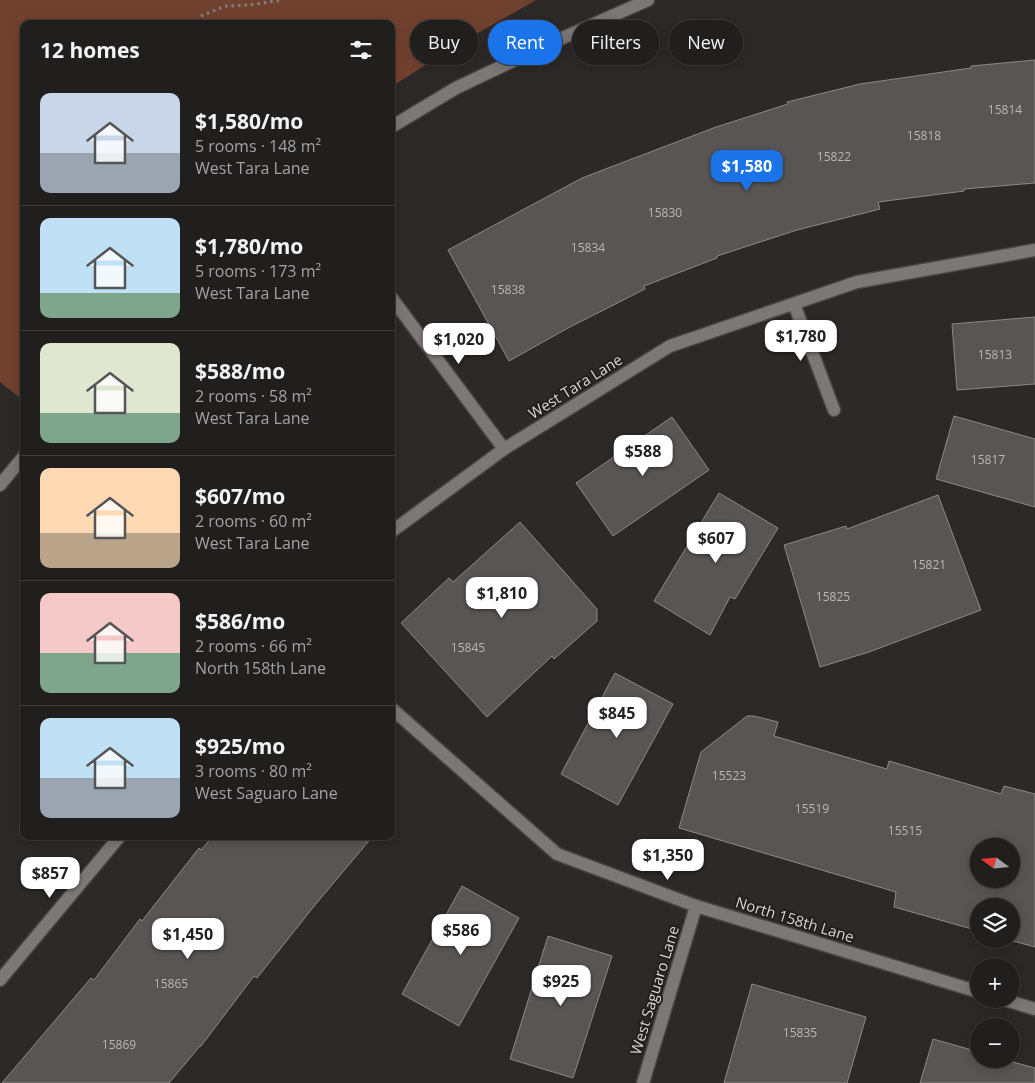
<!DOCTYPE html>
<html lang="en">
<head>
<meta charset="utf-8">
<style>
  :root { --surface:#211f1e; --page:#292727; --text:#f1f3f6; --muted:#a2a2a4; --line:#3e3d3c; --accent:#1a73e8 }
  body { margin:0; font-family:"Open Sans",sans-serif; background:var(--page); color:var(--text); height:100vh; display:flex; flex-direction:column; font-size:19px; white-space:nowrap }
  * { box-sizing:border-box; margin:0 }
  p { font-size:16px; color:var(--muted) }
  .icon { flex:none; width:28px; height:28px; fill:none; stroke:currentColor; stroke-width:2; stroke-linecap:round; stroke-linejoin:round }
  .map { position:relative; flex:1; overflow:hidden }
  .panel { position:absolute; left:20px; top:20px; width:375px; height:820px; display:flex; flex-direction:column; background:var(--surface); border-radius:10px; box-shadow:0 2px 12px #0003,0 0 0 1px var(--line) }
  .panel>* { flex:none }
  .hud { position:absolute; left:410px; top:20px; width:475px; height:45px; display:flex; gap:10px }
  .needle { width:32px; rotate:286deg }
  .fabs { position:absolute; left:970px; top:838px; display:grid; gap:10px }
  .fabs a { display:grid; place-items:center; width:50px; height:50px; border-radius:50%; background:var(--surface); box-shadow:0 2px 12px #0003,0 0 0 1px var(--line); font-size:25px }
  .price { position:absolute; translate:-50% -42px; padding:0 11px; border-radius:10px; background:#fff; color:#222; font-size:16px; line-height:32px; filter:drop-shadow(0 1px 2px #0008) }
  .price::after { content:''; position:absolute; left:50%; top:30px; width:15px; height:11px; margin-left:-8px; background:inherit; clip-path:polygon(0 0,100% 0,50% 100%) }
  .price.selected { background:var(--accent); color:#fff }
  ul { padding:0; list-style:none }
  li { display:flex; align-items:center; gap:15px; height:125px; padding:0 20px }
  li+li { border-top:1px solid var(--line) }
  li span { display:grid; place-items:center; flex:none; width:140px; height:100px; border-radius:10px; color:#555 }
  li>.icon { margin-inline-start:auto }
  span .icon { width:60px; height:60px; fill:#fffc; stroke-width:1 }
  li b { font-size:21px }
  h2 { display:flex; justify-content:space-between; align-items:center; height:60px; padding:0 20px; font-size:21px }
  .pill { padding:0 18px; border-radius:22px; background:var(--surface); box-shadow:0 2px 12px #0003,0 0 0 1px var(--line); font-size:18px; line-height:45px }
  .pill.selected { background:var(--accent); color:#fff }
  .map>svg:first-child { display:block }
  .green { fill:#71412f }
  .building { fill:#595554; stroke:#8e8988; fill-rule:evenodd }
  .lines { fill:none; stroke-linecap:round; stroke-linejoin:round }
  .minor-casing { stroke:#484544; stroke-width:15 }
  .tertiary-casing { stroke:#484544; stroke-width:15 }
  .path { stroke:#817e7d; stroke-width:3; stroke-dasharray:2.5 4; stroke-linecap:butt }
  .minor { stroke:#7c7877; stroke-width:12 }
  .tertiary { stroke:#7c7877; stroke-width:12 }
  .labels { text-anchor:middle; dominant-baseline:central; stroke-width:4; stroke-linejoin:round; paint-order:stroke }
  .number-label { font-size:12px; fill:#bab6b6 }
  .street-label { font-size:15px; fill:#dad7d6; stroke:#231f1e }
</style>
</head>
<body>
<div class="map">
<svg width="1035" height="1083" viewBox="0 0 1035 1083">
  <rect width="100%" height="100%" fill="#2c2928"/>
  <path class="green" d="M 0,0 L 536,0 L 452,48 L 391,87 L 391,24 L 24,24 L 24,401 L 0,382 Z"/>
  <path class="building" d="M 1035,60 L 1035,183 L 964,189 L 964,191 L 878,202 L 880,209 L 797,230 L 717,256 L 717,258 L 644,286 L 645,289 L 568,328 L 509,361 L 448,250 L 582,178 L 716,127 L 788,104 L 787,102 L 860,84 L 971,68 L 971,66 Z
    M 1035,317 L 1035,384 L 957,390 L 952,324 Z
    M 954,416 L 1035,439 L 1035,507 L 936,479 Z
    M 672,417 L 709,470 L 613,536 L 576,483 Z
    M 719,493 L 778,528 L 735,599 L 730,597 L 710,635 L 654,601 Z
    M 938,495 L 981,610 L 869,652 L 820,667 L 784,545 L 846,526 L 847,529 Z
    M 520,522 L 597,609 L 597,621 L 554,659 L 552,656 L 487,717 L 401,623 L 449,578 L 453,582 Z
    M 615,673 L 673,704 L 618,805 L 561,774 Z
    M 747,716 L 754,716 L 778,722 L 774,736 L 887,769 L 889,761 L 1001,794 L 1004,786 L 1035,794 L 1035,947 L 1006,939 L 1011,939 L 1011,906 L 979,906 L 979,931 L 894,907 L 896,892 L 679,828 L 701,752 ZM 979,846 L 1011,846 L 1011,879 L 979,879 Z
    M 213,836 L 373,836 L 315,905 L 257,978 L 254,976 L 201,1046 L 200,1046 L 169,1083 L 2,1083 L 91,978 L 94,980 L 140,919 L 142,921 L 199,848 L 201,850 Z
    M 462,886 L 519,918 L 459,1026 L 402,994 Z
    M 548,936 L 612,956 L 573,1078 L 510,1059 Z
    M 752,984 L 866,1017 L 847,1083 L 724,1083 Z
    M 933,1039 L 979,1052 L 979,1059 L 1002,1059 L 1035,1068 L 1035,1083 L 920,1083 Z"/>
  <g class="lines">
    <defs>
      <path id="minor" d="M 391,297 L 504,449
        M 794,304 L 834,410
        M 391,532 L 504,449 L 670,346 L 857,282 L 1035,250
        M 391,708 L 557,854 L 696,906 L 979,992
        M 0,980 L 120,836
        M 1002,999 L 1035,1009
        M 643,1083 L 696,906"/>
      <path id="tertiary" d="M 391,127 L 456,88 L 540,48 L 648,0
        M 0,485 L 24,456"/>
    </defs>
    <use href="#minor" class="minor-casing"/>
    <use href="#tertiary" class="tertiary-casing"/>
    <path class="path" d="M 201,16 L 225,6 L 250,5 L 282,0"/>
    <use href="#minor" class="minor"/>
    <use href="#tertiary" class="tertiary"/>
  </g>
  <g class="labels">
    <g class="number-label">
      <text x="1005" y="109">15814</text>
      <text x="924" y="135">15818</text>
      <text x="834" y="156">15822</text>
      <text x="665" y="212">15830</text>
      <text x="588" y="247">15834</text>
      <text x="508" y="289">15838</text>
      <text x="995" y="354">15813</text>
      <text x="988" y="459">15817</text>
      <text x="929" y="564">15821</text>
      <text x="833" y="596">15825</text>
      <text x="468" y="647">15845</text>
      <text x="729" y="775">15523</text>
      <text x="812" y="808">15519</text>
      <text x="905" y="830">15515</text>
      <text x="171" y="983">15865</text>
      <text x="800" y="1032">15835</text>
      <text x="119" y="1044">15869</text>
    </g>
    <g class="street-label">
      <text transform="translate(575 386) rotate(-32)">West Tara Lane</text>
      <text transform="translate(795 919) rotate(17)">North 158th Lane</text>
      <text transform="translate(654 990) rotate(-73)">West Saguaro Lane</text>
    </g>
  </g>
</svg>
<div class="fabs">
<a><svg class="needle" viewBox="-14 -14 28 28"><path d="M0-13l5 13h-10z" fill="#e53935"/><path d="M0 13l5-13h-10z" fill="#a2a2a4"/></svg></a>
<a><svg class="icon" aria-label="layers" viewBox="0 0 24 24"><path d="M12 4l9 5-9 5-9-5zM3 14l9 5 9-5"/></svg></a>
<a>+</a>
<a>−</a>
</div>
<b class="price selected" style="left:747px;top:192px">$1,580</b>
<b class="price" style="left:801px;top:362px">$1,780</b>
<b class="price" style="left:459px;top:365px">$1,020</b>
<b class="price" style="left:643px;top:477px">$588</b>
<b class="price" style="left:716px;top:564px">$607</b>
<b class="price" style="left:502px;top:619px">$1,810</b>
<b class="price" style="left:617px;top:739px">$845</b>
<b class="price" style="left:668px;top:881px">$1,350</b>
<b class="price" style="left:50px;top:899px">$857</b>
<b class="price" style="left:461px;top:956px">$586</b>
<b class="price" style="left:188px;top:960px">$1,450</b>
<b class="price" style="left:561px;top:1007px">$925</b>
<div class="hud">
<a class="pill">Buy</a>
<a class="pill selected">Rent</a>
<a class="pill">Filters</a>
<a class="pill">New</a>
</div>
<section class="panel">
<h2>12 homes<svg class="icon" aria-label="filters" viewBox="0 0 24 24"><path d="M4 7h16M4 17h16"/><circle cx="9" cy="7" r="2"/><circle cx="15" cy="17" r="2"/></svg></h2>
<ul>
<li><span style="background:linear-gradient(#c9d6e8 60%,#9aa5b1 0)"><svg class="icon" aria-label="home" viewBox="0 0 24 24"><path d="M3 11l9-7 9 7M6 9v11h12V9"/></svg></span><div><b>$1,580/mo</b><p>5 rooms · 148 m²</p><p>West Tara Lane</p></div></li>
<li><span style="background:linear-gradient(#bfe0f5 75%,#7fa58c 0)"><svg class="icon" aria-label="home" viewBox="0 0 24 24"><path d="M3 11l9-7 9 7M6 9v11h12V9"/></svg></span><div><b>$1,780/mo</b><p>5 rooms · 173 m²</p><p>West Tara Lane</p></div></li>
<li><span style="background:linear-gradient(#dfe7d0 70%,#7fa58c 0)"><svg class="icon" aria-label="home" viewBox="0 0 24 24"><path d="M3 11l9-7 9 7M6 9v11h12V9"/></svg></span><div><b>$588/mo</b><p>2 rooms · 58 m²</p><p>West Tara Lane</p></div></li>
<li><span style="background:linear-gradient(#ffd9b3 65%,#b9a48a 0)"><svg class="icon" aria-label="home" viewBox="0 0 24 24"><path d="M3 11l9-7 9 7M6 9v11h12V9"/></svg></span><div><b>$607/mo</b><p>2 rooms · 60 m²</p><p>West Tara Lane</p></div></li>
<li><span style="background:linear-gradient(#f6c9c9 60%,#7fa58c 0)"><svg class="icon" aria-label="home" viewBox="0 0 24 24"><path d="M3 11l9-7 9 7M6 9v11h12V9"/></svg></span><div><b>$586/mo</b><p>2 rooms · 66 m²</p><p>North 158th Lane</p></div></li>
<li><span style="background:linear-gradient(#bfe0f5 60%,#9aa5b1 0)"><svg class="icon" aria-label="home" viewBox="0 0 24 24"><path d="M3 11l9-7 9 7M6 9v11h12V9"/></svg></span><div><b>$925/mo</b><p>3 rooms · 80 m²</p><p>West Saguaro Lane</p></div></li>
</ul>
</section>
</div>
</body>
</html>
